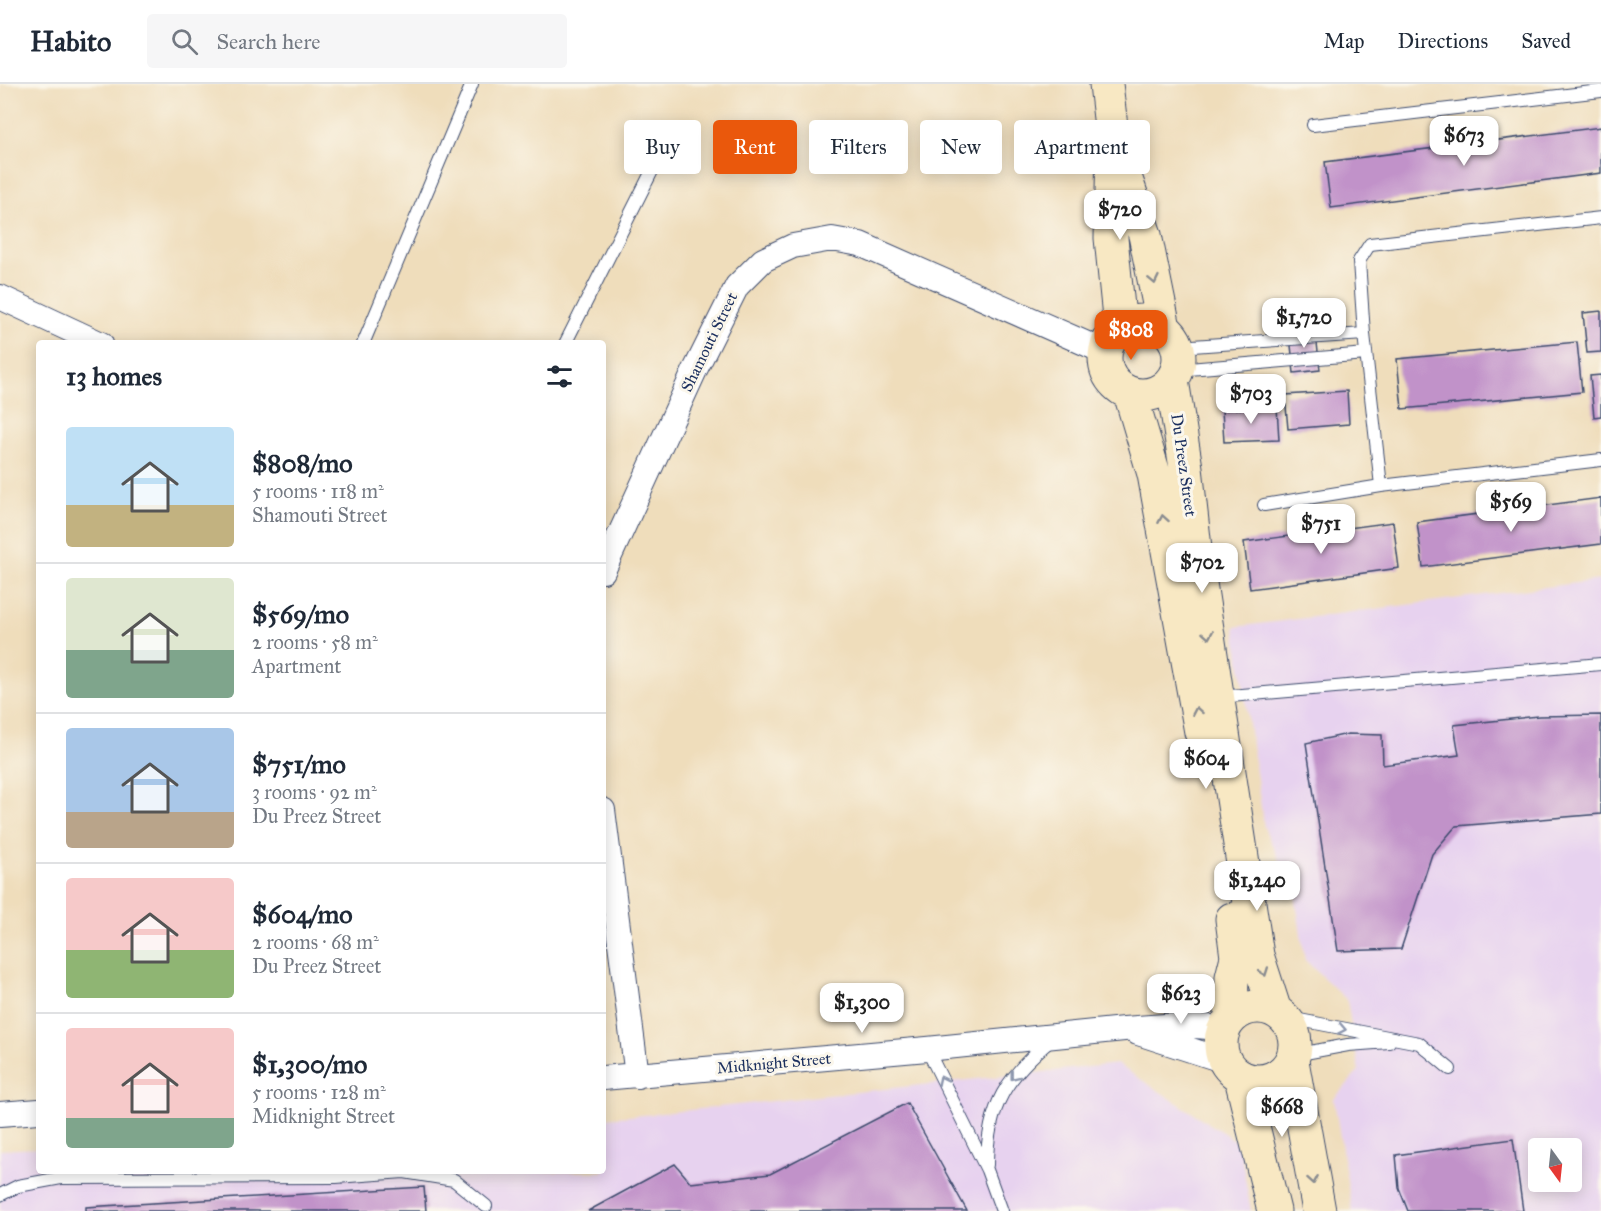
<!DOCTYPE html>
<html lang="en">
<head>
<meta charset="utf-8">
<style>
  :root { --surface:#fff; --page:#f6f6f7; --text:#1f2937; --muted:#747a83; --line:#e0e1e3; --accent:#ea580c }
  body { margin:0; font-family:"IM FELL Great Primer",serif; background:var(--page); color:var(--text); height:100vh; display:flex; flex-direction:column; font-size:22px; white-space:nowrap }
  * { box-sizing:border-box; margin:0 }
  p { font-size:20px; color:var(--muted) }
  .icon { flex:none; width:33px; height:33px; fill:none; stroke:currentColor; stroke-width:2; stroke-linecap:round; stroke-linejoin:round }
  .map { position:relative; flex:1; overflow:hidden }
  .sheet { position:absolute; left:36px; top:256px; width:570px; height:834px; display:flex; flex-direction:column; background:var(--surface); border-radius:6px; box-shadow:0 3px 15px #0003 }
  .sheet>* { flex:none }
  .banner { position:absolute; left:624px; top:36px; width:570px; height:54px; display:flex; gap:12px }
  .needle { width:39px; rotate:165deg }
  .tools { position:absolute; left:1528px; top:1054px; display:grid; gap:12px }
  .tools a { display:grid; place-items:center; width:54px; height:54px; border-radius:6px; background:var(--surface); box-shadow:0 3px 15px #0003; font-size:30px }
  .price { position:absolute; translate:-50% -51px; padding:0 14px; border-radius:12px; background:#fff; color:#222; font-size:20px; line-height:39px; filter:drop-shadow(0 2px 3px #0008) }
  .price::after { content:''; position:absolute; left:50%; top:36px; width:18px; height:14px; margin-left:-9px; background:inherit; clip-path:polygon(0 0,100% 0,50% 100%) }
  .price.selected { background:var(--accent); color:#fff }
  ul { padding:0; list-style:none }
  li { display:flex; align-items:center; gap:18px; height:150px; padding:0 30px }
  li+li { border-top:2px solid var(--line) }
  li span { display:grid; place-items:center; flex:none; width:168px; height:120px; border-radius:6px; color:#555 }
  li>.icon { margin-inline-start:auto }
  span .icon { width:72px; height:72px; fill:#fffc; stroke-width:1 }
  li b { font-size:26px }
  h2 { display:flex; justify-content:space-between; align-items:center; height:72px; padding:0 30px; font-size:26px }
  .pill { padding:0 21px; border-radius:6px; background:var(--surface); box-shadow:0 3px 15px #0003; font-size:21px; line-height:54px }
  .pill.selected { background:var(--accent); color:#fff }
  header { display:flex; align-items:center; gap:36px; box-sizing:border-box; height:84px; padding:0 30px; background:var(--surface); border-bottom:2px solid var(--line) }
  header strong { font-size:28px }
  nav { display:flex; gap:33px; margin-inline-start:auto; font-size:21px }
  .search { width:420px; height:54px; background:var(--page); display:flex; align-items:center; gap:15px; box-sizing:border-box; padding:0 21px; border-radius:6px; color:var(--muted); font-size:22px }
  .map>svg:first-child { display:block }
  .built { fill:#e7d2ef; fill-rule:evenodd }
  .building { fill:#c192c9 }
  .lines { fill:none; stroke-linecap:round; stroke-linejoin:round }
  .lane-casing { stroke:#3b496c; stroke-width:14 }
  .street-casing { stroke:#3b496c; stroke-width:26 }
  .secondary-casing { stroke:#3b496c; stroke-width:35 }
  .lane { stroke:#fff; stroke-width:12 }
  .street { stroke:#fff; stroke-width:24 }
  .secondary { stroke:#f8e8c3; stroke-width:33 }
  .oneway { stroke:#8a8c90 }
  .oneway2 { stroke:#8d97ae }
  .labels { text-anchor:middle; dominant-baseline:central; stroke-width:6; stroke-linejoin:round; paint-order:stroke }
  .street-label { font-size:16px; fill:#1b2f5e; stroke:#fbf7ec }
</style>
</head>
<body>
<header>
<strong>Habito</strong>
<div class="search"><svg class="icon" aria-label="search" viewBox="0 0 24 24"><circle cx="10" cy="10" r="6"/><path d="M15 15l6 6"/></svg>Search here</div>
<nav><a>Map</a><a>Directions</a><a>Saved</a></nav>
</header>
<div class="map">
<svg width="1601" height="1127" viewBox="0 0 1601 1127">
  <rect width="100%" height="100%" fill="#fbf7ec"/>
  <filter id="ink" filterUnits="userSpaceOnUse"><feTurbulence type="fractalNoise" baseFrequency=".0167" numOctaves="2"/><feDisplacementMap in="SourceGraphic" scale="12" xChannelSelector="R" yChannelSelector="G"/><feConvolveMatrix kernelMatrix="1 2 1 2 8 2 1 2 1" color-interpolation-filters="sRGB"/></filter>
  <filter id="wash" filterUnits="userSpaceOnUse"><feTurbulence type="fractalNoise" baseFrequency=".008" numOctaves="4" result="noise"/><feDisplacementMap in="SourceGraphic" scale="24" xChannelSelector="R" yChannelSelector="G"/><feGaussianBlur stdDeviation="1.35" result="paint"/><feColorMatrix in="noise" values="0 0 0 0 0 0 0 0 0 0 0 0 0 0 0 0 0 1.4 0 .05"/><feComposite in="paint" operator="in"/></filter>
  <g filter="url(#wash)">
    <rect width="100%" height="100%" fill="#efddbb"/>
    <path class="built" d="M 1601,496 L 1601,1127 L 1352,1127 L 1334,1015 L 1359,987 L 1347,916 L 1305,876 L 1295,811 L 1264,743 L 1235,543 ZM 1539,1065 L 1572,1065 L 1572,1098 L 1539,1098 Z
      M 1117,980 L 1239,1059 L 1251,1127 L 0,1127 L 0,1066 L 39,1064 L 39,1088 L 603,1088 L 603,1034 L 644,1031 Z"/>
    <g id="blocks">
      <path class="building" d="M 1601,43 L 1601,89 L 1331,124 L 1325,78 Z
        M 1601,227 L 1601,268 L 1587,269 L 1583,229 Z
        M 1315,241 L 1320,286 L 1294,289 L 1289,243 Z
        M 1577,258 L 1582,308 L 1402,325 L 1397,275 Z
        M 1601,291 L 1601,332 L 1594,333 L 1590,292 Z
        M 1347,307 L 1349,340 L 1288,345 L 1285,311 Z
        M 1277,323 L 1279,356 L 1224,358 L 1222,326 Z
        M 1601,414 L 1601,460 L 1423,483 L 1417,438 Z
        M 1393,438 L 1399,484 L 1250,505 L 1244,458 Z
        M 1601,631 L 1601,730 L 1456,742 L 1432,770 L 1401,865 L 1338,867 L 1306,659 L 1348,650 L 1382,651 L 1383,681 L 1459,671 L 1454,641 L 1539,632 Z
        M 907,1019 L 967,1127 L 588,1127 L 675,1080 L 691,1099 L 770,1090 Z
        M 1513,1055 L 1523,1127 L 1408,1127 L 1399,1104 L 1396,1071 Z
        M 424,1103 L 426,1127 L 86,1127 L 86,1123 Z"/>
    </g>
  </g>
  <g filter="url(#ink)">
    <use href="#blocks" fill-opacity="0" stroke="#3b496c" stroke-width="1.5"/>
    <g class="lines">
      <defs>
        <path id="lane" d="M 1313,41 L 1601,7
          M 363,260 L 472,0
          M 565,260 L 663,65
          M 1178,263 L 1364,250
          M 1177,286 L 1366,270
          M 1381,402 L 1364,250 L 1359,177 L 1370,160 L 1601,134
          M 1264,421 L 1381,402 L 1601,376
          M 1219,613 L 1601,580
          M 1284,933 L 1419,959 L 1450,985
          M 927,965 L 987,1086 L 1002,1127
          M 1294,971 L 1348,961 L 1389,958
          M 987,1081 C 987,1022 1007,992 1051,956
          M 0,1111 L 18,1102 L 61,1094 L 336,1093 L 404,1088 L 454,1096 L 486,1122"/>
        <path id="street" d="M 0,213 L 101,260
          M 603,487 L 695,286 L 737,202 L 763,176 L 793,162 L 832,155 L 860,160 L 1105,268
          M 603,726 L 637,992
          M 1138,949 L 1225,977
          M 603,994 L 927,965 L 1124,945 L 1178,941 L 1224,944
          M 0,1030 L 39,1027"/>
        <path id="secondary" d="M 1106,0 L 1113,60 L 1111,154 L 1120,243
          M 1121,81 L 1145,151 L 1164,244
          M1105 274a37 37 0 1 1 74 0a37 37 0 1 1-74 0Z
          M 1172,296 L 1186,384 L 1196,473 L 1257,871 L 1275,927
          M 1130,309 L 1154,390 L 1201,648
          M1221 960a37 37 0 1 1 74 0a37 37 0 1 1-74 0Z
          M 1231,934 L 1232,893 L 1237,873 L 1232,835
          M 1292,977 L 1319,1127
          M 1241,994 L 1274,1127"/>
      </defs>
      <use href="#lane" class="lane-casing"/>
      <use href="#street" class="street-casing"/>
      <use href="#secondary" class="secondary-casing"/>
      <use href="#lane" class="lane"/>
      <use href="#street" class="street"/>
      <use href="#secondary" class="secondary"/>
    </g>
    <defs><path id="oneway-chevron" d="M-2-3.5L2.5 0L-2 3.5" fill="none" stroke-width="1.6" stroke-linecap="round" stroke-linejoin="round" transform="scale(1.5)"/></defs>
    <g class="oneway">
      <use href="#oneway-chevron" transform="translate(1154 196) rotate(78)"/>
      <use href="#oneway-chevron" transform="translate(1163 435) rotate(-100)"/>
      <use href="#oneway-chevron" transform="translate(1208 551) rotate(81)"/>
      <use href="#oneway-chevron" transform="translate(1197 627) rotate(-100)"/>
      <use href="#oneway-chevron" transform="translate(1264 888) rotate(70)"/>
      <use href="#oneway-chevron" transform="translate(1313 1096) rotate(80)"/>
    </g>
    <g class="oneway2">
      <use href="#oneway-chevron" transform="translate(1342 945) rotate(11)"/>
      <use href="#oneway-chevron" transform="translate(1014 992) rotate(128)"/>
      <use href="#oneway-chevron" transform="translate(942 996) rotate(-116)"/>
    </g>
  </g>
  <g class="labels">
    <g class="street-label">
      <text transform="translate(709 258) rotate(-64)">Shamouti Street</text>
      <text transform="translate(1184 381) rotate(82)">Du Preez Street</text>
      <text transform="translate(774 979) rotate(-5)">Midknight Street</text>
    </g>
  </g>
</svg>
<div class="tools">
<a><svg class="needle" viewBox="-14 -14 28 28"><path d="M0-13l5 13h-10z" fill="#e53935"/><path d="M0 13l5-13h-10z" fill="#747a83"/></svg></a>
</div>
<b class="price" style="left:1464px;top:83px">$673</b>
<b class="price" style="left:1120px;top:157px">$720</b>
<b class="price" style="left:1304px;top:265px">$1,720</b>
<b class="price selected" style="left:1131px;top:277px">$808</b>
<b class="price" style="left:1251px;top:341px">$703</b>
<b class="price" style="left:1511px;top:449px">$569</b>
<b class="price" style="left:1321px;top:471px">$751</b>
<b class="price" style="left:1202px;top:510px">$702</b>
<b class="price" style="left:1206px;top:706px">$604</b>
<b class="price" style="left:1257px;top:828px">$1,240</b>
<b class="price" style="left:1181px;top:941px">$623</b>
<b class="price" style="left:862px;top:950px">$1,300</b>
<b class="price" style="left:1282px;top:1054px">$668</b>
<div class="banner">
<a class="pill">Buy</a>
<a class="pill selected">Rent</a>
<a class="pill">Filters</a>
<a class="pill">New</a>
<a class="pill">Apartment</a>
</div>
<section class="sheet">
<h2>13 homes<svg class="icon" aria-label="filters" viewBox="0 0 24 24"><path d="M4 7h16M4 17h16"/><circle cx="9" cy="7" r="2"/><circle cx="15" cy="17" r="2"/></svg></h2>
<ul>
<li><span style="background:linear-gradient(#bfe0f5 65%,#c2b280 0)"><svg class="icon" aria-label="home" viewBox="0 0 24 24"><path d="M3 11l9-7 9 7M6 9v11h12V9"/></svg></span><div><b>$808/mo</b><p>5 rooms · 118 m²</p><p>Shamouti Street</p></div></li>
<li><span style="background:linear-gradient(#dfe7d0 60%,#7fa58c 0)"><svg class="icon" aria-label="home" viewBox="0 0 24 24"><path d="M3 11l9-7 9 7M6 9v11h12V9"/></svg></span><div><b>$569/mo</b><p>2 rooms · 58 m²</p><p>Apartment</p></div></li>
<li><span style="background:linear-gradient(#a9c7e8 70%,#b9a48a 0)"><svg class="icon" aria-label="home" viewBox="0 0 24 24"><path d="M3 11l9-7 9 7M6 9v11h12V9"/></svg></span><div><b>$751/mo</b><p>3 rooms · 92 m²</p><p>Du Preez Street</p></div></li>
<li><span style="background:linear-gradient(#f6c9c9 60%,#8fb573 0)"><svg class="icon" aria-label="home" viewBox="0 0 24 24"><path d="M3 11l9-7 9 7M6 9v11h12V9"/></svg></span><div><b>$604/mo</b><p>2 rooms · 68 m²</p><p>Du Preez Street</p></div></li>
<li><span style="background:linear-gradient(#f6c9c9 75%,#7fa58c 0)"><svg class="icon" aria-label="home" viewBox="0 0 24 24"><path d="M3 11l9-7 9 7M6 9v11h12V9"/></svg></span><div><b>$1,300/mo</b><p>5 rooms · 128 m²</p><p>Midknight Street</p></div></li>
</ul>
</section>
</div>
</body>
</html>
